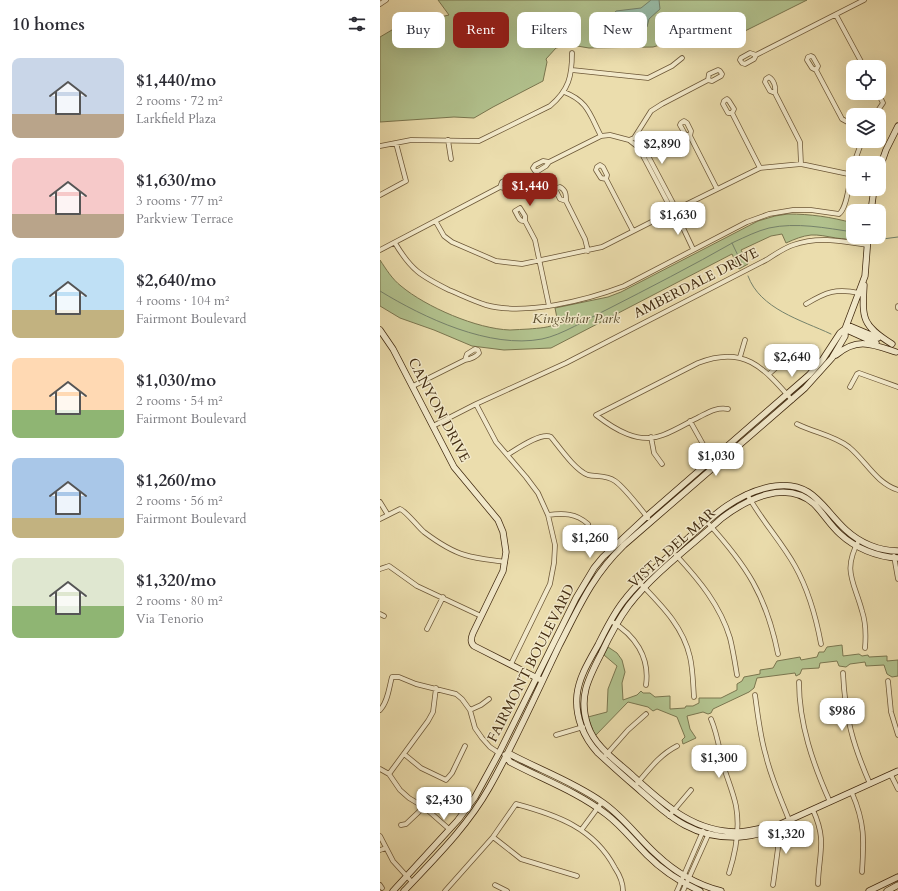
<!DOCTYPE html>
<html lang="en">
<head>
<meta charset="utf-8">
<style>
  :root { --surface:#fff; --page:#f2f2f3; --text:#2b2b33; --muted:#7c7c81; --accent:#8f2418 }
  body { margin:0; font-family:Cardo,serif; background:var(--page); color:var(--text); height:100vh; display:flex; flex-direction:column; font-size:15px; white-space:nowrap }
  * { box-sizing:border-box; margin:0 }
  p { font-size:13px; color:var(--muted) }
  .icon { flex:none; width:22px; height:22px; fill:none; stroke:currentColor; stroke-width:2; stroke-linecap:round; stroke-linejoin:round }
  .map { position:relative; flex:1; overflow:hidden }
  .side { display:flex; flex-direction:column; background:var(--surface); width:380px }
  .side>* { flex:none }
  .banner { position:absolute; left:12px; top:12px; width:380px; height:36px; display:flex; gap:8px }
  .fabs { position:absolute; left:466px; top:60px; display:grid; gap:8px }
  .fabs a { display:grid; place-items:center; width:40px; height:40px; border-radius:8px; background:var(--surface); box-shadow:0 4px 16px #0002; font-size:20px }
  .price { position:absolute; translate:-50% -34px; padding:0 9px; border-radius:8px; background:#fff; color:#222; font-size:13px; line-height:26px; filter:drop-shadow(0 1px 2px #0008) }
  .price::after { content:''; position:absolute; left:50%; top:24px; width:12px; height:9px; margin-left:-6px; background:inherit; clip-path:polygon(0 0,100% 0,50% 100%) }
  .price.active { background:var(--accent); color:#fff }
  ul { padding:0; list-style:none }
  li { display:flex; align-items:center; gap:12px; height:100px; padding:0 12px }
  li span { display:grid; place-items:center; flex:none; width:112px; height:80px; border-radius:8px; color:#555 }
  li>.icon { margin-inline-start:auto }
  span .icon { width:48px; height:48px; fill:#fffc; stroke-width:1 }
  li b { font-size:17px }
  h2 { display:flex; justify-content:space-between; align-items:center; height:48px; padding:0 12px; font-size:17px }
  .chip { padding:0 14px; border-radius:8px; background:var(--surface); box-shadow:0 4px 16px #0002; font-size:14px; line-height:36px }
  .chip.active { background:var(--accent); color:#fff }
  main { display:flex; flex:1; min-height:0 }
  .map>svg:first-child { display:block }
  .green { fill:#b2c28e; stroke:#7a764f }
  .water { fill:#98bca8; stroke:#75826b }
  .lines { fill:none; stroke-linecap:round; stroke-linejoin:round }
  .stream { stroke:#75826b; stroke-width:1 }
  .street-casing { stroke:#6c5737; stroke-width:5.5 }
  .secondary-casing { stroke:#412a10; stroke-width:7 }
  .street { stroke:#f2e9ca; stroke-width:4 }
  .secondary { stroke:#f2e9ca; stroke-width:5.5 }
  .labels { text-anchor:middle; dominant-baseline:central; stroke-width:3; stroke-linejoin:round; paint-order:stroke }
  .street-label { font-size:14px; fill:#412a10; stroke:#f2e9ca }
  .park-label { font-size:14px; font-style:italic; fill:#5d5030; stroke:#f2e9ca }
</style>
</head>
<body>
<main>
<section class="side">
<h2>10 homes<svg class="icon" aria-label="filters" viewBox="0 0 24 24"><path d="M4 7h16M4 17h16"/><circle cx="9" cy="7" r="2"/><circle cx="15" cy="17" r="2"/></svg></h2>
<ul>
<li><span style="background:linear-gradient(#c9d6e8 70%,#b9a48a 0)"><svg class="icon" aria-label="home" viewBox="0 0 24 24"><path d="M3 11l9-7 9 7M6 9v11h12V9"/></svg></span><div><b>$1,440/mo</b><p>2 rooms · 72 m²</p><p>Larkfield Plaza</p></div></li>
<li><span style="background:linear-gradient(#f6c9c9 70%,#b9a48a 0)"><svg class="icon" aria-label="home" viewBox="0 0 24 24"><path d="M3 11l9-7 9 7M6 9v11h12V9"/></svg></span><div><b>$1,630/mo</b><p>3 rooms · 77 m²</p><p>Parkview Terrace</p></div></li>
<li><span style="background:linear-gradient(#bfe0f5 65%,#c2b280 0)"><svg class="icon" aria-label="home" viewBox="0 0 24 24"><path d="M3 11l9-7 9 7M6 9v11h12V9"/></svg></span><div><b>$2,640/mo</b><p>4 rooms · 104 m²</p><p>Fairmont Boulevard</p></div></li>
<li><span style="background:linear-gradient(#ffd9b3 65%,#8fb573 0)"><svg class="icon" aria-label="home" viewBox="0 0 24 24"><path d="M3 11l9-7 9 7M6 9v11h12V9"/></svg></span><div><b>$1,030/mo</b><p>2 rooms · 54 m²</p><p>Fairmont Boulevard</p></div></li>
<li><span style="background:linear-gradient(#a9c7e8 75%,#c2b280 0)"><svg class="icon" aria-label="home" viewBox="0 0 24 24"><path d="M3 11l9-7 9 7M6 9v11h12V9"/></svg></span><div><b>$1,260/mo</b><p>2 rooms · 56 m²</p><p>Fairmont Boulevard</p></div></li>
<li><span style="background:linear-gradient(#dfe7d0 60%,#8fb573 0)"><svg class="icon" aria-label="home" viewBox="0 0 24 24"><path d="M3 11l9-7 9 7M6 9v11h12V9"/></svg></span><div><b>$1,320/mo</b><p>2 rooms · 80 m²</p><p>Via Tenorio</p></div></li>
</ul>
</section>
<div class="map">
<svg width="518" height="891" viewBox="0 0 518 891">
  <rect width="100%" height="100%" fill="#ebddad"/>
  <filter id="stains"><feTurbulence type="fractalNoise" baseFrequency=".005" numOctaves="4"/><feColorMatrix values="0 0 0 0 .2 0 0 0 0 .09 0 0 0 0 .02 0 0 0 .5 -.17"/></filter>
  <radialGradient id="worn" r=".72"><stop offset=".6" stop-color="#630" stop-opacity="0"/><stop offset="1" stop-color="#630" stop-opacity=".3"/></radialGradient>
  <path class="green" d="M 58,0 L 427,0 L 355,36 L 345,23 L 339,13 L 301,13 L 299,17 L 302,24 L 298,40 L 273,47 L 209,48 L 191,45 L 176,48 L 166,59 L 167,62 L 163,81 L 113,107 L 94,118 L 74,117 L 0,122 L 0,37 L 17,27 L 69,15 Z
    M 408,214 C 431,214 451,217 473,223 L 473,237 L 479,237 C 465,243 446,234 431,235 C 422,236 415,239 406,243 L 402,234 L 391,236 L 361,250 L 368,264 L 359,269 L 352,254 L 171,348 L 124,350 L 92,346 L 54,330 L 20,318 L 0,306 L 0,260 C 6,269 12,279 21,286 C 46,307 97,329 130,330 C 136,330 143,329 149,329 C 159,328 169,328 178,323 L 175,308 L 228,297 L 241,292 L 378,221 L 395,216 Z
    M 462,645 L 463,656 L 479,654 L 482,656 L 488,655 L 489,657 L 507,656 L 507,661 L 518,660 L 518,676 L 512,677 L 507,674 L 504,665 L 486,666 L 485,662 L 470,664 L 466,667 L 459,666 L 457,661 L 440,663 L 439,668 L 422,669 L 420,674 L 416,676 L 415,673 L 377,678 L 374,688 L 369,692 L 333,709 L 331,713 L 328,714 L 323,712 L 307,716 L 310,729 L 316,738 L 303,744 L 302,740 L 305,737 L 297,717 L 277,709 L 273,711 L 268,707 L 248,702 L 215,736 L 208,717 L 227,712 L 228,689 L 237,666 L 224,655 L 228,647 L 237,653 L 242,660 L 245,672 L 242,683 L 243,700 L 257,695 L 261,691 L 263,693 L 270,693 L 275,697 L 290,696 L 290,709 L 305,708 L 306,706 L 313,706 L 319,703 L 319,698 L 341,698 L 357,690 L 357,684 L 362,681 L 364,677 L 380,674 L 380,670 L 393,668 L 397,661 L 420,657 L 421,660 L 437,657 L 439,652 L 444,652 L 447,647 Z"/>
  <path class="water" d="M 271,0 L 279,0 L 280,9 L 269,19 L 267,27 L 265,28 L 258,28 L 251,24 C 241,25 232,36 222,31 L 221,26 L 227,22 L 236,11 L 261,8 Z"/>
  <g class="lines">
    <path class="stream" d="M 495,240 L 518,237
      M 352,243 L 363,266
      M 368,276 C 380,309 421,320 451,334
      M 0,291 C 44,318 110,349 162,339 C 182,335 207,319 226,310 C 269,288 312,266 354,242 C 365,237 377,231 389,228 C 416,222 446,228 473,232"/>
    <defs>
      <path id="street" d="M 0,4 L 6,0
        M 456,15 L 484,67
        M 376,55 L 370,53 L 361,58 L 360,60 L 362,63 L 365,64 L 374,59 L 376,55 L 484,0
        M 192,70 L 268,78 L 292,66 L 302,58
        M 436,70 L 438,66 L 433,57 L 431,56 L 428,57 L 427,60 L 432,68 L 436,70 L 462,119 L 473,125
        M 184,92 C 208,101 210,115 221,136
        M 395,93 L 390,91 L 385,82 L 386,79 L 389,77 C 394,80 396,87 395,93 L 420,142 L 421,164
        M 352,113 L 348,113 L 343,104 L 344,101 L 347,99 L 349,101 L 354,109 L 352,113 L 380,168
        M 495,115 L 503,103 L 498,93
        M 257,135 L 294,205
        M 310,136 L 305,134 L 300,125 L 301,123 L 304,121 L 307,123 L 311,131 L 310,136 L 337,189
        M 68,140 L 71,159
        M 249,140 L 258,147 L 261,152 L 290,207
        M 0,146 L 31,140 L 99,141 L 170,106 C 189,90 192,76 192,53
        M 169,162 L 166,166 L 158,171 L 155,171 L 153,168 L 155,165 L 163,161 L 169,162 L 221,136 L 230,135 L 249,140 L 254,138 L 271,111 L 282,104 L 328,80 L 332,81 L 341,76 L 342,74 L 340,71 L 338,70 L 329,74 L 328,80
        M 474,163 L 482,141
        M 226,179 L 221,178 L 216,170 L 217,167 L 220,165 L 223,167 L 227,175 L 226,179 L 253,231
        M 0,195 L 26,181 L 16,143
        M 186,201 L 180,199 L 176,191 L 177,188 L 180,187 C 186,190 186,195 186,201 L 205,239 L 208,251
        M288.5 210a5.5 5.5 0 1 1 11 0a5.5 5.5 0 1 1-11 0Z
        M 299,208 L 380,168 L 421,164 L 473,175
        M 297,215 L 313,249
        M 145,221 C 139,222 138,216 135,211 L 140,208 L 145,216 L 145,221 L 155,240 L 169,306
        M 56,222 L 64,236 L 72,242 L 116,261 L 142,264 L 222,247 L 289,213
        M 15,243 C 31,270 41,276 69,290 C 81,295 93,301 106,305 C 145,316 207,300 244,286 L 367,222 L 389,214 L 413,210 L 431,210 L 459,214 C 468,207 469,179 473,167
        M 0,250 L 120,187 L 124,188 L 133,183 L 134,181 L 132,179 L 130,178 L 122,182 L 120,187
        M 426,304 C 446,292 456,288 479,293
        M 518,306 L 518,308
        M 360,357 L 365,340
        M 389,374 L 409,356
        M 33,386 L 85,360 C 90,359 96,357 99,353 L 98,350 L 95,349 L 87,354 L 85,360
        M 470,387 L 477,374 L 479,373 L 518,387
        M 96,404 L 116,442 L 146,477 L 158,493 L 168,515 L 175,545 L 174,563 L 170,584 L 131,664
        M 348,409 C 337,407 329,412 319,417 C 307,423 296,430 283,435 C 259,445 234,429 216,415 L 318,363 C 364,345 383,367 412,400
        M 310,421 L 324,446 L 339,462
        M 417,424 C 435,433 453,435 469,447 C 486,461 496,483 518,490
        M 53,426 L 96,404 L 186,363 L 386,260 C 394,255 404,248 413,245 C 438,236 462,241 487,245
        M 271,437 L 274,453 L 282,464
        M 127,455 C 137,449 161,432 171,437 C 180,448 195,470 208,475 C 217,477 226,475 235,481 C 244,487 260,508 268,518
        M 367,494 C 381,520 401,541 415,566 C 429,591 436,617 441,644
        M 0,502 L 8,515
        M 168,515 C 183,513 196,513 208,524
        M 0,519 L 20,509 C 26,511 38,527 44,532 C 56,541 71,551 85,555 C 98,559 112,560 125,562
        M 327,522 C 367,566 386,595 398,654
        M 479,540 C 462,571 474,581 482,611 C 486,623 486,636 485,648
        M 296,555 C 319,580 340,605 350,638 C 353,650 355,663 357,675
        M 514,556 L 518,579
        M 0,569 L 9,566 L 37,586 L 101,616
        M 260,583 C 281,605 303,626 310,657 C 313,670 313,684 314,697
        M 0,614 L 4,616
        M 231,621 C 255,635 270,657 266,685
        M 47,629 L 63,597
        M 463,673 C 465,717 473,745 490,784
        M 508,681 L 511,712 L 518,735
        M 419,682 C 419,724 433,764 450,802
        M 375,695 C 378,716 380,736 386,756 C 391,778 401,799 409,820
        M 0,710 C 8,702 9,687 12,677 L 19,677 L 36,684 L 76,694 L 82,699 L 90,710 L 95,728 L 102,738 L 110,747 L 119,753
        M 90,710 L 101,705 L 109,699
        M 331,719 C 337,733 339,747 342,761 C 346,776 353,791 356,806 C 360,828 356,851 349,873
        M 176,735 L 203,727
        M 24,754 L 41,768 L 66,780 L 72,773 L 85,746
        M 226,755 L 248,730 L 266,714
        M 0,769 L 9,774 L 20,790 L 29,798 L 44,807 L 69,829
        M 9,774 L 48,721 L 53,712 L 56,688
        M 511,775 L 518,789
        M 255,786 C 268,771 279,755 297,746
        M 472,793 C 485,823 484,840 482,872
        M 433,810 C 447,841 439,852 438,884
        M 289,816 L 311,790
        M 21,825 L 26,824 L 44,807
        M 202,829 L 222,802
        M 0,836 L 13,861 L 32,882
        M 113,837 L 141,859 L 197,876
        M 0,850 L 6,848
        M 0,885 L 2,888
        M 115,885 L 127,891
        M 393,885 L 398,848 L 394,827
        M 65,891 L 113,837 L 136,804 C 177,815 214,828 235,868 C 239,874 243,883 243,891
        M 297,891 L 323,831
        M 303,891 L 329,833"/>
      <path id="secondary" d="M 499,170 L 506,150 L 518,126
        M 491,211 L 494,189
        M 484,285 C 482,319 482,325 512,344
        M 467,325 L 498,338
        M 465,329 L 496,343
        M 0,330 L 13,349 L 74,467 L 118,520 L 123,532 L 126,552 L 123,571 L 93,633 C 91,638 90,642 94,646 L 159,679
        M 456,355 C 477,337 492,344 516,352
        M 518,551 C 499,551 480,543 466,530 C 443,509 433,481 396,486 C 354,491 323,525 293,552 C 277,567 259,581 246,598 C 234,612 226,629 218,645 C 209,661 199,677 197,695 C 195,716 203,737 218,753 C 230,764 242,775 255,786 C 288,815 311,839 359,837 C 371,836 384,834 394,827 L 518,771
        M 125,755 L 130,754 C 160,770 194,782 222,802 C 244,817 258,838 277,855 C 295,872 318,885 341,891
        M 126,756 L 130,762 C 162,779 198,792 226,814 C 242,826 253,841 267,855 C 282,870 300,882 320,891
        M 393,827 C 381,827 370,832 358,832 C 313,832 285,805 254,777 C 238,762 215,747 208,726 C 198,698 208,679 221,654 C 229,637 238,620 249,605 C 274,573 312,545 342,518 C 367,499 406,479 434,504 C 443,513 450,525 460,534 C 475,548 497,557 518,558
        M 13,891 L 78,820 L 95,797 L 119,753 L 196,598 L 214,568 L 223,557 L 267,516 L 429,375 L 443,359 L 460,333 L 465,329 L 485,276 L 488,237
        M 24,891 C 54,859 87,827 109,788 C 135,742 156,694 179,646 C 199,607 212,576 244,545 L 425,388 L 452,358 L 465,336 L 465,329
        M 489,891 L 518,877
        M 507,891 L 518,885"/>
    </defs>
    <use href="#street" class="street-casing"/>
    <use href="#secondary" class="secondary-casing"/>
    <use href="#street" class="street"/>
    <use href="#secondary" class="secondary"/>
  </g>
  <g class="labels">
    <g class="street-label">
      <text transform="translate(316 283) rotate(-27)">AMBERDALE DRIVE</text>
      <text transform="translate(59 410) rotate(62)">CANYON DRIVE</text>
      <text transform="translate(292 548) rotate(-42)">VISTA DEL MAR</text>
      <text transform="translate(151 663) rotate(-63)">FAIRMONT BOULEVARD</text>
    </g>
    <g class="park-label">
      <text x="196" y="318">Kingsbriar Park</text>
    </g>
  </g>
  <rect width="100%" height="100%" filter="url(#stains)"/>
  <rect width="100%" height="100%" fill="url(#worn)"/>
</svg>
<div class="fabs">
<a><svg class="icon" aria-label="locate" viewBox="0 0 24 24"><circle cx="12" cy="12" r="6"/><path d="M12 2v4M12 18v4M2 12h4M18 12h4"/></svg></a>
<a><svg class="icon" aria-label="layers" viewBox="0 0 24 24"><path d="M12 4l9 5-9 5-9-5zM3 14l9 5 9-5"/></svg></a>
<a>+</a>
<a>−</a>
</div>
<b class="price" style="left:282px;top:165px">$2,890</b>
<b class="price active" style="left:150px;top:207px">$1,440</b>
<b class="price" style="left:298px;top:236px">$1,630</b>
<b class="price" style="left:412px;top:378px">$2,640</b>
<b class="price" style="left:336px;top:477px">$1,030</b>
<b class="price" style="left:210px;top:559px">$1,260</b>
<b class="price" style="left:462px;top:732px">$986</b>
<b class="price" style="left:339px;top:779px">$1,300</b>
<b class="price" style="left:64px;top:821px">$2,430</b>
<b class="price" style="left:406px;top:855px">$1,320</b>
<div class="banner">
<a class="chip">Buy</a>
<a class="chip active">Rent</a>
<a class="chip">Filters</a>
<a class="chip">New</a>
<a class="chip">Apartment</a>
</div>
</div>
</main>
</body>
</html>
